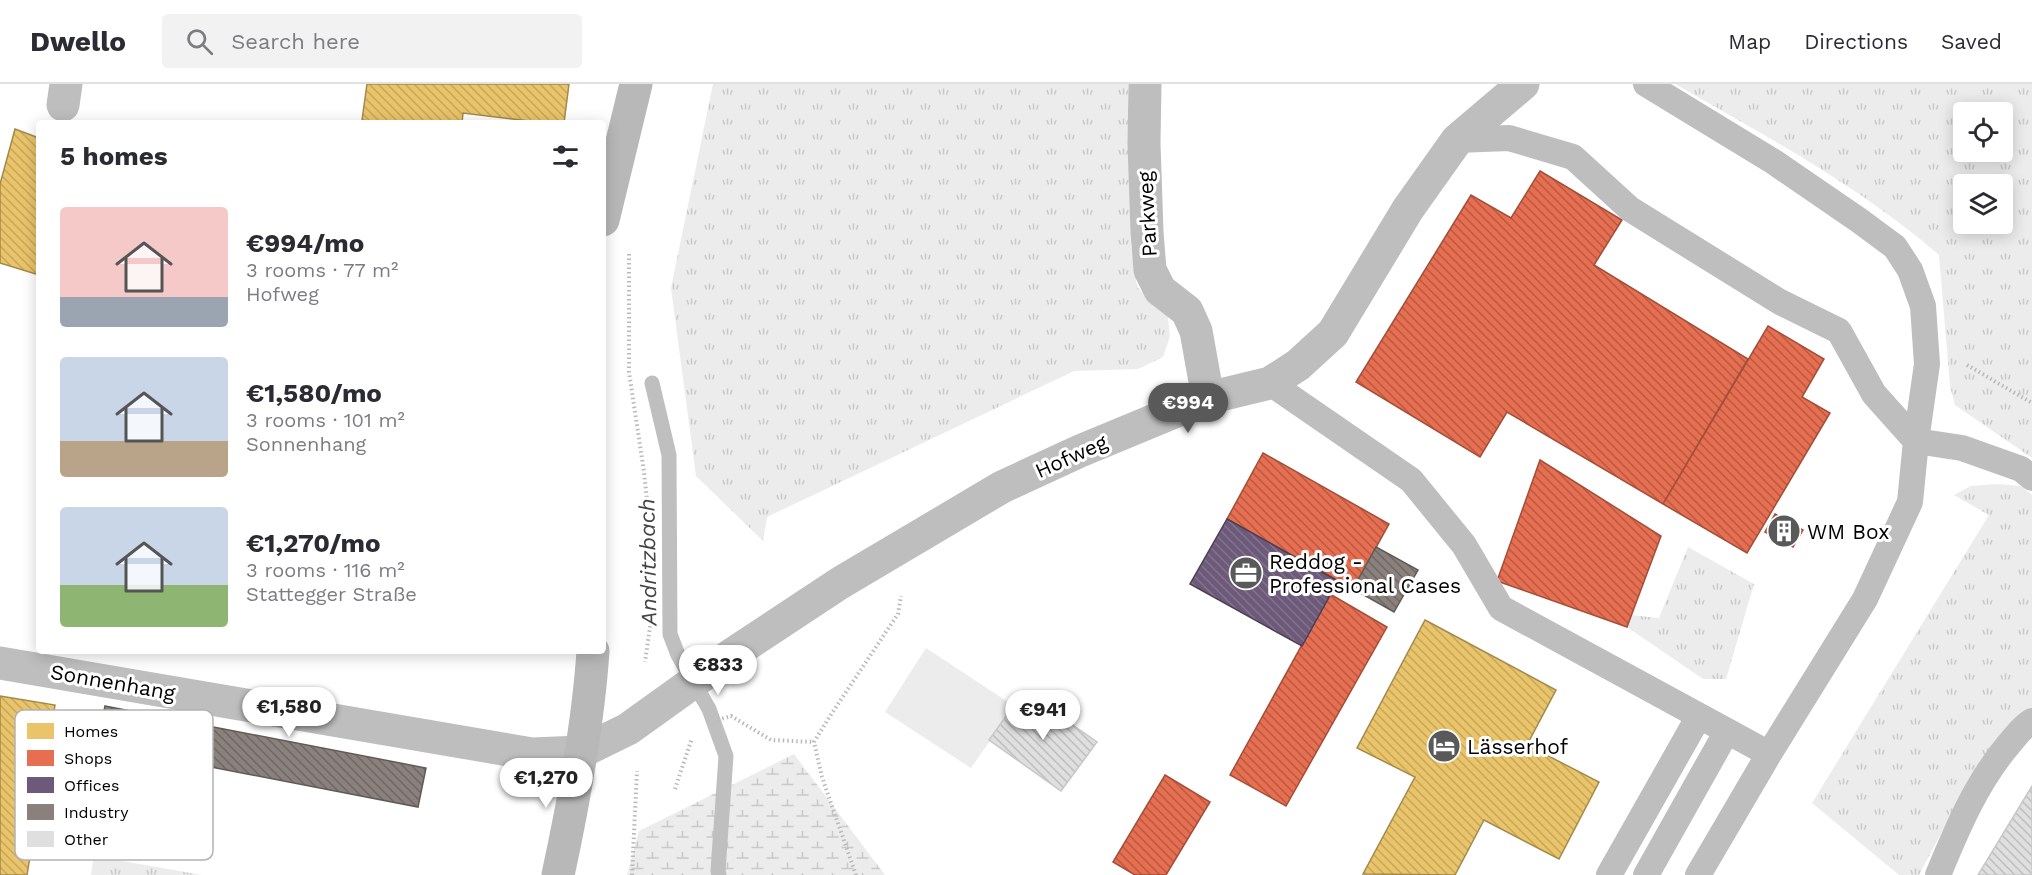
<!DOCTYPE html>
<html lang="en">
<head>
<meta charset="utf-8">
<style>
  :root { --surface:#fff; --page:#f2f2f3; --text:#2b2b33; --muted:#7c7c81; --line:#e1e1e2; --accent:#595959 }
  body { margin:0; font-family:"Work Sans",sans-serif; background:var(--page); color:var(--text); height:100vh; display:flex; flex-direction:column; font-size:22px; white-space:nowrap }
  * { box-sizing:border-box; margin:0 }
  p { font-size:20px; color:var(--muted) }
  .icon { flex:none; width:33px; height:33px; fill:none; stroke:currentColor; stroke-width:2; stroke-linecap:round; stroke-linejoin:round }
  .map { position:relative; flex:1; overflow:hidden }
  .drawer { position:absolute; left:36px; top:36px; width:570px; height:534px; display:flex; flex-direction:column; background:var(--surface); border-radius:6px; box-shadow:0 3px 15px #0003 }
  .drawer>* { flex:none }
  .controls { position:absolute; left:1953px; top:18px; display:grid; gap:12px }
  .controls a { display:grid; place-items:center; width:60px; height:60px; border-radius:6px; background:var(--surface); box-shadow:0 3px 15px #0003; font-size:30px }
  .price { position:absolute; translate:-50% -51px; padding:0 14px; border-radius:21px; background:#fff; color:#222; font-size:20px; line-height:39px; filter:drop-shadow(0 2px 3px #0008) }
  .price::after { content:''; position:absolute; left:50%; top:36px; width:18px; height:14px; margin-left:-9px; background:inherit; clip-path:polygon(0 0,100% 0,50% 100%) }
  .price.selected { background:var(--accent); color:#fff }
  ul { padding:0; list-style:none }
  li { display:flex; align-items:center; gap:18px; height:150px; padding:0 24px }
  li span { display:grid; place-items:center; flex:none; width:168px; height:120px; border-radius:6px; color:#555 }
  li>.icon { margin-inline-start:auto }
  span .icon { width:72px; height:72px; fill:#fffc; stroke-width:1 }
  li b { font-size:26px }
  h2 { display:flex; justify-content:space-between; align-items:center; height:72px; padding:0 24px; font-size:26px }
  header { display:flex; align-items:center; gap:36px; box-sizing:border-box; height:84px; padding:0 30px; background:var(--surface); border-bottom:2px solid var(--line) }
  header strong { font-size:28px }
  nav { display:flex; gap:33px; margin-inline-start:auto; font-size:21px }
  .search { width:420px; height:54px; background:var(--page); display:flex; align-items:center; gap:15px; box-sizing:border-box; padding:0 21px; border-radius:6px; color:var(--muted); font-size:22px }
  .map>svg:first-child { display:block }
  .grass { fill:url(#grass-tufts); fill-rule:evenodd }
  .wetland { fill:url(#wetland-marsh) }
  .pitch { fill:#ececec }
  .homes { fill:url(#homes-back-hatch); stroke:#a3894a; stroke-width:1.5 }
  .shops { fill:url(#shops-back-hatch); stroke:#a24e39; stroke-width:1.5 }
  .offices { fill:url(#offices-back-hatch); stroke:#4c3e55; stroke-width:1.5 }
  .industry { fill:url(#industry-back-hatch); stroke:#615a57; stroke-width:1.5 }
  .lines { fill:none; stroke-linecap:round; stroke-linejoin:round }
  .stream { stroke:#bfbfbf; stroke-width:15 }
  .building { fill:url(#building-back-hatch); stroke:#c7c7c7; stroke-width:1.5 }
  .path { stroke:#b9b9b9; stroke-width:4; stroke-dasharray:1.5 3; stroke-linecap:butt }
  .lane { stroke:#bebebe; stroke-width:26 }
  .street { stroke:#bebebe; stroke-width:33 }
  .secondary { stroke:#b8b8b8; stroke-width:33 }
  .labels { text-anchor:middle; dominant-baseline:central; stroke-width:6; stroke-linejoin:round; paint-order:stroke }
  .street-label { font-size:21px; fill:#000; stroke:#fff }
  .poi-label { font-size:21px; fill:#000; stroke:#fff; text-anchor:start }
  .water-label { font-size:22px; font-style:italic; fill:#444; stroke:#fff }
  .key { fill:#fff; stroke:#b2b2b2; stroke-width:1.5 }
  .key-label { font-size:16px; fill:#000 }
</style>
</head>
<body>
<header>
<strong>Dwello</strong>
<div class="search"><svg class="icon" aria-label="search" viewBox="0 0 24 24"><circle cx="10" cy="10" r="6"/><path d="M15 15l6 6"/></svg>Search here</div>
<nav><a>Map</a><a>Directions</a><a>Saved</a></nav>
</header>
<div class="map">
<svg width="2032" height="791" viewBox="0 0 2032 791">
  <defs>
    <pattern id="grass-tufts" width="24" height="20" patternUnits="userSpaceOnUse" patternTransform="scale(1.5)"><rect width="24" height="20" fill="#ececec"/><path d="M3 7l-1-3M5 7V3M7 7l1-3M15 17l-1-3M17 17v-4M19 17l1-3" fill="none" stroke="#c9c9c9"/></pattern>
    <pattern id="wetland-marsh" width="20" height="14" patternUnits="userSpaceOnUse" patternTransform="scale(1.5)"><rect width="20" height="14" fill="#ececec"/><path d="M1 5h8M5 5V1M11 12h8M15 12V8" fill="none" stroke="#c9c9c9"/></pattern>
    <pattern id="homes-back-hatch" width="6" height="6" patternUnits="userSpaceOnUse" patternTransform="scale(1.5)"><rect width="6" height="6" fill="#e9c46a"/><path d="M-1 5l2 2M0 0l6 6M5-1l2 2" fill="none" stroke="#c6a75a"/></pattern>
    <pattern id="shops-back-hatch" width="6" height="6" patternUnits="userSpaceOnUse" patternTransform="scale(1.5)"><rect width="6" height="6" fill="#e76f51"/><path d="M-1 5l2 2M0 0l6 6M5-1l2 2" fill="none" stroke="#b95941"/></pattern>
    <pattern id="offices-back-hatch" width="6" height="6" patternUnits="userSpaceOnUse" patternTransform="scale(1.5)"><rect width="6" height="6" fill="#6d597a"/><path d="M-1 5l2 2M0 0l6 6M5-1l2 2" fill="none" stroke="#82748b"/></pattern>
    <pattern id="industry-back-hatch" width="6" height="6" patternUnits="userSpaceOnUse" patternTransform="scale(1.5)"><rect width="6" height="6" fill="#8a817c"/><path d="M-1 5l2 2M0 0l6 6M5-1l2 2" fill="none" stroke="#6e6763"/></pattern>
    <pattern id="building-back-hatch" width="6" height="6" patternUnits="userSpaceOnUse" patternTransform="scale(1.5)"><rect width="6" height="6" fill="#dfdfdf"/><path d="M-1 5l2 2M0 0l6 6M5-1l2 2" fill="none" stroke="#bebebe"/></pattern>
  </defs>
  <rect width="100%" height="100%" fill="#fff"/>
  <path class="grass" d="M 713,0 L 1128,0 L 1131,162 L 1137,203 L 1153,219 L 1167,226 L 1170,252 L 1163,273 L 1138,285 L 1074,287 L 767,433 L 763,457 L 696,392 L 671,204 Z
    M 1675,0 L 2032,0 L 2032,374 L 1955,321 L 1950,302 L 1939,171 C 1859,102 1766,52 1675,0 ZM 1964,28 L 2002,28 L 2002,68 L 1964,68 ZM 1964,100 L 2002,100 L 2002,140 L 1964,140 Z
    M 1998,400 L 2021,402 L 2032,411 L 2032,624 L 2002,648 L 1961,712 L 1919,791 L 1899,791 L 1812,719 L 1989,431 L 1954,411 L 1971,402 Z
    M 1688,463 L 1754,500 L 1726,595 L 1703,595 L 1627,543 L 1631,531 L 1659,534 Z
    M 94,772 L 202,791 L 91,791 Z"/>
  <path class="wetland" d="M 794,670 L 885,791 L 627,791 L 639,747 Z"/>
  <path class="pitch" d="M 926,564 L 1014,622 L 971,684 L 885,628 Z"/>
  <path class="homes" d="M 367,0 L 569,0 L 564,39 L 546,39 L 463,29 L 462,39 L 383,39 L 362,36 Z
    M 15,45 L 39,54 L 39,191 L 0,179 L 0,100 Z
    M 1425,536 L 1556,606 L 1527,661 L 1599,698 L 1559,775 L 1484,736 L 1455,791 L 1363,790 L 1415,693 L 1357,664 Z
    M 0,612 L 55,621 L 27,791 L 0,791 Z"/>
  <path class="shops" d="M 1540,87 L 1622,136 L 1594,181 L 1748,275 L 1663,420 L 1507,328 L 1480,373 L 1356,298 L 1471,111 L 1511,134 Z
    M 1768,242 L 1824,275 L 1802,313 L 1830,329 L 1747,469 L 1663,420 Z
    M 1263,369 L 1389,440 L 1353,505 L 1227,435 Z
    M 1540,376 L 1661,452 L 1627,543 L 1497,497 Z
    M 1775,430 L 1803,446 L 1793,463 L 1765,448 Z
    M 1330,510 L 1387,543 L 1286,722 L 1230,691 Z
    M 1165,691 L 1210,718 L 1166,791 L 1135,791 L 1113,778 Z"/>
  <path class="offices" d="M 1227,435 L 1338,497 L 1302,562 L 1190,500 Z"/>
  <path class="industry" d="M 1376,463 L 1418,486 L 1394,528 L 1353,505 Z
    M 105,622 L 426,684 L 418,723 L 97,661 Z"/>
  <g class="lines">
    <path class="stream" d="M 652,299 L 669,371 L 670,550 L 678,571 L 709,625 L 726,672 L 718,787 L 719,791"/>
  </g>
  <path class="building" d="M 1024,607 L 1097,658 L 1061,707 L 989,656 Z
    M 2032,702 L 2032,791 L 1978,791 Z"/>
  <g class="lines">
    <path class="path" d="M 629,170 L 629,288 L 644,388 L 652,464 L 650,543 L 645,578
      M 1967,281 L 2032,319
      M 718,636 L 731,632 L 771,656 L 814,658
      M 675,705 L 692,654
      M 632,791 L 637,687
      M 856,791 L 822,693 L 814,658 L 830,632 L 898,530 L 901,512"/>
    <path class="lane" d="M 1646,0 L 1774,78 L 1860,137 L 1895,163 L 1910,186 L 1923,222 L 1927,280 L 1916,357 L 1910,418 L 1865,515 L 1769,670 L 1698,791
      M 1457,56 L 1509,54 L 1573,73 L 1630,125 L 1780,218 L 1839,247 L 1874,310 L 1916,357 L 1962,364 L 2021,385 L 2032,394
      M 1270,299 L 1411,396 L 1464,461 L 1501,524 L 1727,647 L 1646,791
      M 1727,647 L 1769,670
      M 1609,791 L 1699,632
      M 1938,791 C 1957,745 1976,699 2009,660 C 2016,652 2022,643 2032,637"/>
    <path class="street" d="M 1145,0 L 1144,59 L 1147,148 L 1150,186 L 1160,206 L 1187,227 L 1196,247 L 1208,314
      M 63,21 L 66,0
      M 0,579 L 532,670 L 581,668 L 628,645 L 734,569 L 840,499 L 1002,403 L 1080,367 L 1208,314 L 1270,299 L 1298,281 L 1333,249 L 1408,125 L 1457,56 L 1523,0"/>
    <path class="secondary" d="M 603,136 L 636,0
      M 558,791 C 574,717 588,642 593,567"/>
  </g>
  <defs>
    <symbol id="building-disc" viewBox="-11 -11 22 22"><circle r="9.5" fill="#595959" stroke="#fff"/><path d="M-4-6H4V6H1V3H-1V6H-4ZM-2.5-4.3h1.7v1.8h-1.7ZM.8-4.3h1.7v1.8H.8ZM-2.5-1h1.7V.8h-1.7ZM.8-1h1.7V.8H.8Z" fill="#fff"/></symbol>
    <symbol id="office-disc" viewBox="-11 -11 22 22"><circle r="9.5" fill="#595959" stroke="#fff"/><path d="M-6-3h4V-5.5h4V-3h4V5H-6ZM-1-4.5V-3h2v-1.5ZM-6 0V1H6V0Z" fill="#fff"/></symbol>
    <symbol id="hotel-disc" viewBox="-11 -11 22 22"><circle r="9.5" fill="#595959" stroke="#fff"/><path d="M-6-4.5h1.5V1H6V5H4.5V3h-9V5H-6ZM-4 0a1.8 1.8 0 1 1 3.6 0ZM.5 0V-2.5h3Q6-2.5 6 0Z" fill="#fff"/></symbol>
  </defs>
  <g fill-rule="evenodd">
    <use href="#building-disc" x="1765" y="428" width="38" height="38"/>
    <use href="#office-disc" x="1227" y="470" width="38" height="38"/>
    <use href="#hotel-disc" x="1425" y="643" width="38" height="38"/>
  </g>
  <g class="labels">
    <g class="street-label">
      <text transform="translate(1147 130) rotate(-93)">Parkweg</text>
      <text transform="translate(1071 372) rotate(-24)">Hofweg</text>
      <text transform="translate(113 598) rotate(10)">Sonnenhang</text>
    </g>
    <g class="poi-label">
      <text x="1807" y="447">WM Box</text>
      <text x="1269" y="477">Reddog -<tspan x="1269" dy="24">Professional Cases</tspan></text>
      <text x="1467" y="662">Lässerhof</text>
    </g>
    <g class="water-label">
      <text transform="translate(648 478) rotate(-91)">Andritzbach</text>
    </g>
  </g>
  <rect x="15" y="626" width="198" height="150" rx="9" class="key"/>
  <rect x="27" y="639" width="27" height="16" fill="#e9c46a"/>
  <rect x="27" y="666" width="27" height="16" fill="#e76f51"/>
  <rect x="27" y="693" width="27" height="16" fill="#6d597a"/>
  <rect x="27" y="720" width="27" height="16" fill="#8a817c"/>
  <rect x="27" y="747" width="27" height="16" fill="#dfdfdf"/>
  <g class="key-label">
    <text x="64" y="653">Homes</text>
    <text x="64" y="680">Shops</text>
    <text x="64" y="707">Offices</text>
    <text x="64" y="734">Industry</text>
    <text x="64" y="761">Other</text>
  </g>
</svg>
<div class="controls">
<a><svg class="icon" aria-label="locate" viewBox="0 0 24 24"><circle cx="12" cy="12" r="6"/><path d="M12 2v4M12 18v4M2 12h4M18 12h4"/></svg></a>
<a><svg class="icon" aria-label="layers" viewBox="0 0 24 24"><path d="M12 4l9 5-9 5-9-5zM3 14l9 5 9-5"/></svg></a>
</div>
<b class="price selected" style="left:1188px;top:350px">€994</b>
<b class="price" style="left:718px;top:612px">€833</b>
<b class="price" style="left:289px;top:654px">€1,580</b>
<b class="price" style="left:1043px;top:657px">€941</b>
<b class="price" style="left:546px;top:725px">€1,270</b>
<section class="drawer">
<h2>5 homes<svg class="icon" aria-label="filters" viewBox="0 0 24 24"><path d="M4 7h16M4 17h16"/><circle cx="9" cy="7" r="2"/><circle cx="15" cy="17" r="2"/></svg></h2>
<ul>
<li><span style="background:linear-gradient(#f6c9c9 75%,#9aa5b1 0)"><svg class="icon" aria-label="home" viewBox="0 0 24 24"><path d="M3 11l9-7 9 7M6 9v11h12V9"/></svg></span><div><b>€994/mo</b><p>3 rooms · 77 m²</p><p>Hofweg</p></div></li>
<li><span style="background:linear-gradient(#c9d6e8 70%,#b9a48a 0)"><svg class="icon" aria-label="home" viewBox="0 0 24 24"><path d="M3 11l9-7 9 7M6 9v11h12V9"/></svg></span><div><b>€1,580/mo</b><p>3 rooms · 101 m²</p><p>Sonnenhang</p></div></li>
<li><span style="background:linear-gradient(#c9d6e8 65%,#8fb573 0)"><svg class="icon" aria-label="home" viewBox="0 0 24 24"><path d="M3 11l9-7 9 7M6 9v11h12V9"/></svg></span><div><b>€1,270/mo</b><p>3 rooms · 116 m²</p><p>Stattegger Straße</p></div></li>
</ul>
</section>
</div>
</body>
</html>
